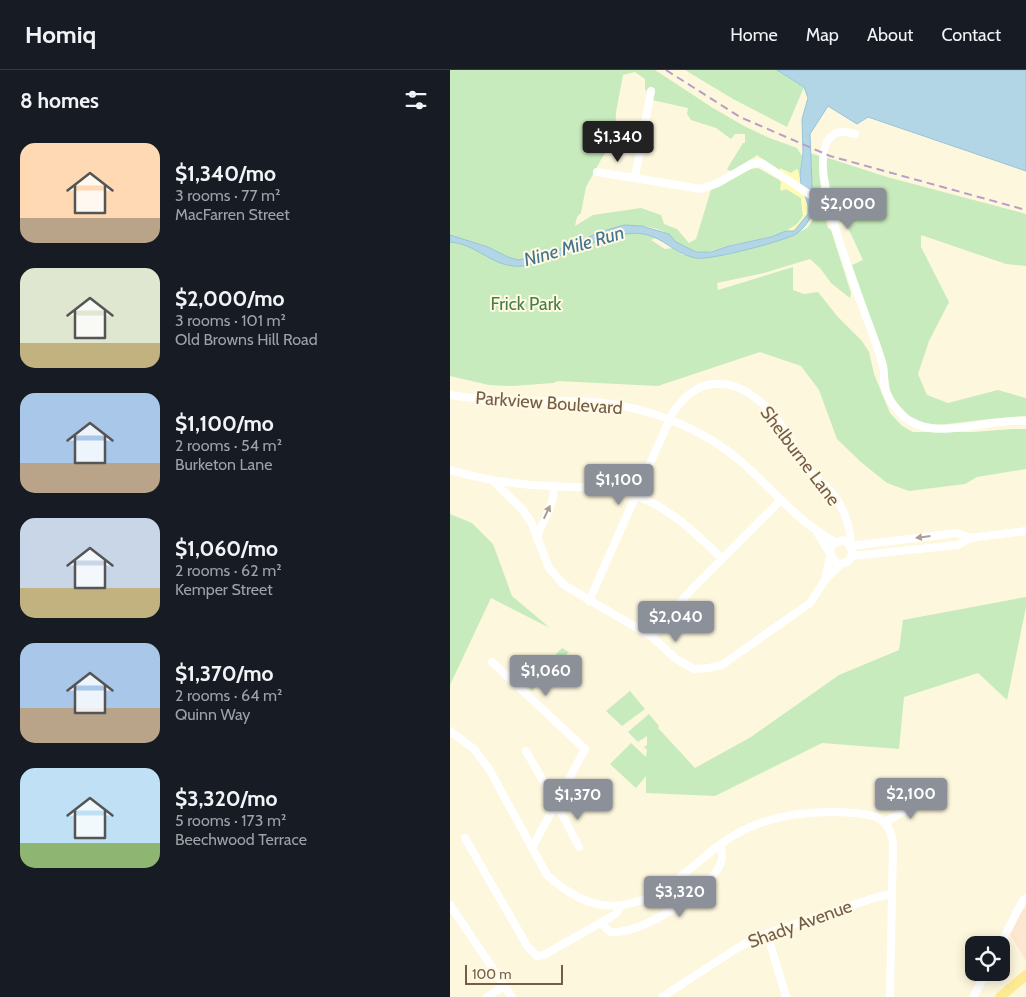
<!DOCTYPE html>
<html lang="en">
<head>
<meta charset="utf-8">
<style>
  :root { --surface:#171b24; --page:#242831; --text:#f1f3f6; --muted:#9ea1a6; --line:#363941; --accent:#8c9099 }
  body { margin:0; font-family:Cabin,sans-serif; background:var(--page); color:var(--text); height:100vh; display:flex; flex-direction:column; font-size:19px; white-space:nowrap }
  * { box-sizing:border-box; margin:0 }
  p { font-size:16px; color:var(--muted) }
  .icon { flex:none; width:28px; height:28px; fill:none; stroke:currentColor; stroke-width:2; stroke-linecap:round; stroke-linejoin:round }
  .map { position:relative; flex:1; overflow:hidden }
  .sheet { display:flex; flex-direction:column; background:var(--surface); width:450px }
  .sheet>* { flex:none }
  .controls { position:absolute; left:515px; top:866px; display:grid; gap:10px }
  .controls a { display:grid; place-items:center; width:45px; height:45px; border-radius:10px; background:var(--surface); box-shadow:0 2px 12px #0003; font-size:25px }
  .scale { position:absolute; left:15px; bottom:12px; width:98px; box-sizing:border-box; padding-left:5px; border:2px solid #745e46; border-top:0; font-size:14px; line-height:18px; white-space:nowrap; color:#745e46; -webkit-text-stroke:4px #fff9e6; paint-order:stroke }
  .price { position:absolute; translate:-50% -42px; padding:0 11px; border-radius:5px; background:var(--accent); color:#fff; font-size:16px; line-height:32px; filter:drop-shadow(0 1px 2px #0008) }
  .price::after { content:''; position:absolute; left:50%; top:30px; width:15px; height:11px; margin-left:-8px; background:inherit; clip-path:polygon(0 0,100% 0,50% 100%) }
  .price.current { background:#222; color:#fff }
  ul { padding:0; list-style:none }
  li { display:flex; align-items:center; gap:15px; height:125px; padding:0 20px }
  li span { display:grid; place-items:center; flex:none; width:140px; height:100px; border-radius:15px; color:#555 }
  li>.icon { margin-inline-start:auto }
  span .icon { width:60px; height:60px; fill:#fffc; stroke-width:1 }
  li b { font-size:21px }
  h2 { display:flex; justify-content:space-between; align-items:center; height:60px; padding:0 20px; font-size:21px }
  header { display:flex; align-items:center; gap:30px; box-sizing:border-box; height:70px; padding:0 25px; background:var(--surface); border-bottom:1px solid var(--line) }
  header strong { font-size:24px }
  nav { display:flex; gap:28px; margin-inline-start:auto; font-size:18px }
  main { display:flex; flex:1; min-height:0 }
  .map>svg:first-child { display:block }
  .commercial { fill:#fee7d1 }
  .green { fill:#c7ebbd }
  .sand { fill:#fffbb7 }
  .water { fill:#b3d6e7; stroke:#98c4d9 }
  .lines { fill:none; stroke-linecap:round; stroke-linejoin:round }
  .minor { stroke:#fff; stroke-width:8 }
  .major { stroke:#ffea94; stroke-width:10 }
  .rail { stroke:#ba9ec6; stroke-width:2; stroke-dasharray:8 5; stroke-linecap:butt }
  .oneway { fill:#ac9e90 }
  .labels { text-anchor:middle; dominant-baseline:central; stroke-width:4; stroke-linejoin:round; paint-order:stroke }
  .park-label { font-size:18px; fill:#478040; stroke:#fff9e6 }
  .street-label { font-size:18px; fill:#745e46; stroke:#fff9e6 }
  .water-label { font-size:19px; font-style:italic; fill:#417590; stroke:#fff9e6 }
</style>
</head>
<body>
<header>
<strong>Homiq</strong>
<nav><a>Home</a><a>Map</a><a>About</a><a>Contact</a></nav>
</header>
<main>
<section class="sheet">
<h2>8 homes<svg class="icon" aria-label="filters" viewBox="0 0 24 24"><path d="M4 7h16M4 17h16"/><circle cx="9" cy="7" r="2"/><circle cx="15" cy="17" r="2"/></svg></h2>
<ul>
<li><span style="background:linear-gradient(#ffd9b3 75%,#b9a48a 0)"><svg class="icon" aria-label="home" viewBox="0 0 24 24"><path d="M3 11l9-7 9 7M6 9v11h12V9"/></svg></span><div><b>$1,340/mo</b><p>3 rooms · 77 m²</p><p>MacFarren Street</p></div></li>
<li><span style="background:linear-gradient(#dfe7d0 75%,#c2b280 0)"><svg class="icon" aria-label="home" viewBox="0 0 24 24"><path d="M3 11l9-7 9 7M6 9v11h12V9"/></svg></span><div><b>$2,000/mo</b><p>3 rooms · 101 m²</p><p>Old Browns Hill Road</p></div></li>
<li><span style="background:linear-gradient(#a9c7e8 70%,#b9a48a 0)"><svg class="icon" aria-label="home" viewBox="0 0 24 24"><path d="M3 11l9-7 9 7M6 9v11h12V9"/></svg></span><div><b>$1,100/mo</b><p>2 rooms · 54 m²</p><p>Burketon Lane</p></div></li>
<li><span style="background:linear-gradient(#c9d6e8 70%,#c2b280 0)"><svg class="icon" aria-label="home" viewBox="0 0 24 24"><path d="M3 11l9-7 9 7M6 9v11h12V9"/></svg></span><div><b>$1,060/mo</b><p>2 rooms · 62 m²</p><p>Kemper Street</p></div></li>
<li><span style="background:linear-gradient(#a9c7e8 65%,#b9a48a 0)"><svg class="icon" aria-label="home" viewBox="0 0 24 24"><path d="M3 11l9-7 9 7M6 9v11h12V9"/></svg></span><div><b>$1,370/mo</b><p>2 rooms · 64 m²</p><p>Quinn Way</p></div></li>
<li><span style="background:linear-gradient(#bfe0f5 75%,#8fb573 0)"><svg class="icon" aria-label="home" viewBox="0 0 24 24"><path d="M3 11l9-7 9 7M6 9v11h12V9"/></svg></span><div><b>$3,320/mo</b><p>5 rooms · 173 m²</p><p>Beechwood Terrace</p></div></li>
</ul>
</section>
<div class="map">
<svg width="576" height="927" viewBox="0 0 576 927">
  <rect width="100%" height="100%" fill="#fdf7de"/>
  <path class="commercial" d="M 576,837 L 576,891 L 560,864 L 570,843 Z"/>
  <path class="green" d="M 0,0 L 205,0 L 263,38 L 294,56 L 317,67 L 347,78 L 352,86 L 350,105 L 347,99 L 341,103 L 329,101 L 307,85 L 285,100 L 280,101 L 277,99 L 293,73 L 295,73 L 295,64 L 285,64 L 281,69 L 266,58 L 241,50 L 237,44 L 238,38 L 202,30 L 195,19 L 195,9 L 185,2 L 173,5 L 166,42 L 165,70 L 153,86 L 136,117 L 131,143 L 127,147 L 125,156 L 143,145 L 191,138 L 211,145 L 214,154 L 227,159 L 239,173 L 246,169 L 261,120 L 301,99 L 308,98 L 331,111 L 331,121 L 336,119 L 351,127 L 353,146 C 341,168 303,170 281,175 C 272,178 264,181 254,182 C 244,182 234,179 226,172 C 223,170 221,166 218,164 C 188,147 153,160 124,172 L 154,170 L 177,164 L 196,164 L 207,167 L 201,170 L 215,179 L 223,178 L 233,185 L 275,185 L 344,165 L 357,158 L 365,147 L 370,150 L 371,144 L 376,151 L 378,158 L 381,160 L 401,223 L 400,228 L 381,213 L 370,198 L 360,189 L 314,203 L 267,213 L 268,220 L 343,197 L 343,220 L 354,224 L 368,222 L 387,246 L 412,271 L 419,282 L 424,304 L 440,343 L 452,356 L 463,362 L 523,362 L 562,359 L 576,359 L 576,399 L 527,407 L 515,414 L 459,421 L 437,413 L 412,393 L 387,369 L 369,320 L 351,296 L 310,282 L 208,316 L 108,311 L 103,313 L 63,316 L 39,315 L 0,306 Z
    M 235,0 L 327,0 L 354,17 L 337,57 L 283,29 Z
    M 360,83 L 370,86 L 372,117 L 362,122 Z
    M 375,87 L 437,107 L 576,144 L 576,196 L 556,194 L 471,165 L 471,177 L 499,232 L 479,271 L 468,304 L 477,325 L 498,333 L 548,320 L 576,328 L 576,346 L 539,349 L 490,355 L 478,355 L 459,346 L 445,331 L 440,320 L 436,293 L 402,195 L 413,190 L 399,160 L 387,148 L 377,104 Z
    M 0,444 L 22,453 L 43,474 L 62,526 L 100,558 L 41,528 L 0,615 Z
    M 576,527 L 576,537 L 557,630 L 528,603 L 454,627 L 449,679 L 372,673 L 265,726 L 196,723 L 196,706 L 186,718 L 160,694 L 181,673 L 196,687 L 197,680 L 194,677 L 197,675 L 197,666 L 188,672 L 178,662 L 199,644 L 209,656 L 208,658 L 245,698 L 301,667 L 389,605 L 449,580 L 453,550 Z
    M 112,578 L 119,582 L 82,621 L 76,615 Z
    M 180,621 L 195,639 L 172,656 L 156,641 Z"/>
  <path class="sand" d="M 330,98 L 341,103 L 347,99 C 350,105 350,108 351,114 C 354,132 364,137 351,154 C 347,159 344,161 338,162 L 336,161 L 347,154 L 353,146 L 351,128 L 336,119 L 330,120 L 331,112 L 329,110 Z"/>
  <path class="water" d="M 327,0 L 576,0 L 576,101 L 418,47 L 407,54 L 378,36 L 360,64 L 363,140 C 360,150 355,158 346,164 C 334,171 259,191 246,188 C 219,183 210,159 176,164 C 145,168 117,186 86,193 C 79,195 71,197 63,196 C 40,194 24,173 0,172 L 0,165 L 38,177 L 58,187 L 68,190 L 103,182 L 150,162 L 174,155 L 192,156 L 219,164 L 226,172 L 246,182 L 261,182 L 279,176 L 321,167 L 336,161 L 344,161 L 358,144 L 358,135 L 351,114 L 350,105 L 353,83 L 352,49 L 358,28 L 354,17 Z"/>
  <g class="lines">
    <path class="minor" d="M 405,64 C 398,62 389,60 383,65 C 345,92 425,258 433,296 C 435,304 433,315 436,322 C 440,332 451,346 460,351 C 490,370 541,348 576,351
      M 147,102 L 251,119 L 268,113 L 301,94 L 312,93 L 380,138
      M 185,107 L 201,21
      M 0,325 C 34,331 68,331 102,331 C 116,331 131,331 144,332 C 186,336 227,349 263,371 C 309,399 337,446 385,472
      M 0,400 C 35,410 65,415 101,416 C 132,418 157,415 187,426 C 221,439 247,464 272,489
      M 43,411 L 73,440 L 82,454 L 99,498 L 114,515 L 201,566 L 226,589 L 244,599 L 259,598 L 272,595 L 360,533 L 375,510 L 391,494
      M 368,464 L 385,492 L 391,494 L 398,492 L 403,483 L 398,473 L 392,470 L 382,475 L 380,483
      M 87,468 C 91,453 107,431 103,416
      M 401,476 L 507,463 L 520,468
      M 402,486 L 508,475 L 520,468 L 576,461
      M 375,510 L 380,486
      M 139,531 L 222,344 C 254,293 302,313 331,355 C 340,368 346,382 355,394 C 364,406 377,416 386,428 C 394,440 402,461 400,475
      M 201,566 L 241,520 L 330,431
      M 42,592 L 135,679 L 82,778
      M 0,661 L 24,679 L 39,699 L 97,805 C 118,824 142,839 172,835 C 210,830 238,799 268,776 C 307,746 357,739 405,743 C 426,745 439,748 443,772 L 440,927
      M 76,681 L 106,733 L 129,777
      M 435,752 L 477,729 L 494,726
      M 15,768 L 72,867 L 77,876 L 87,886 L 94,885 L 166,844 L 171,835
      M 0,835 L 62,927
      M 152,854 L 160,862 C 190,866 259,821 271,793 C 273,787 272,781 270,775
      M 317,863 L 336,927
      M 550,875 L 572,832 L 576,828
      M 37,927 L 54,916
      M 212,927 L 286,879 L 309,866 L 427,827 L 442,824
      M 523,927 L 537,902"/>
    <path class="major" d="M 550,927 L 576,905"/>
    <path class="rail" d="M 216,0 L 290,47 L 380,86 L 576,140"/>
  </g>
  <defs><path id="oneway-solid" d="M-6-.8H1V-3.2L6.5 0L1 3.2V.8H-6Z" transform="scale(1.25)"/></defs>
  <g class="oneway">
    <use href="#oneway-solid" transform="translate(97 442) rotate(-65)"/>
    <use href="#oneway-solid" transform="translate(473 467) rotate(173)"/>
  </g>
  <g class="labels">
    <g class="park-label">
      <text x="76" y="234">Frick Park</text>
    </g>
    <g class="street-label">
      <text transform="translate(99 333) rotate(4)">Parkview Boulevard</text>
      <text transform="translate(350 386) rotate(53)">Shelburne Lane</text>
      <text transform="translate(350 854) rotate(-20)">Shady Avenue</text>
    </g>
    <g class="water-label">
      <text transform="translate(124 176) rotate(-16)">Nine Mile Run</text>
    </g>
  </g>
</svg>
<div class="controls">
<a><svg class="icon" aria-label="locate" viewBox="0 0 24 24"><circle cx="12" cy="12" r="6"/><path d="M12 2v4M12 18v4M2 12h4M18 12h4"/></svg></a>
</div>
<div class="scale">100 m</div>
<b class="price current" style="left:168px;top:93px">$1,340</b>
<b class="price" style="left:398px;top:160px">$2,000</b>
<b class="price" style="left:169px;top:436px">$1,100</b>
<b class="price" style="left:226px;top:573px">$2,040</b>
<b class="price" style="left:96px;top:627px">$1,060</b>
<b class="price" style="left:461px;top:750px">$2,100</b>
<b class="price" style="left:128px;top:751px">$1,370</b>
<b class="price" style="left:230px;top:848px">$3,320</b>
</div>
</main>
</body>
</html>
